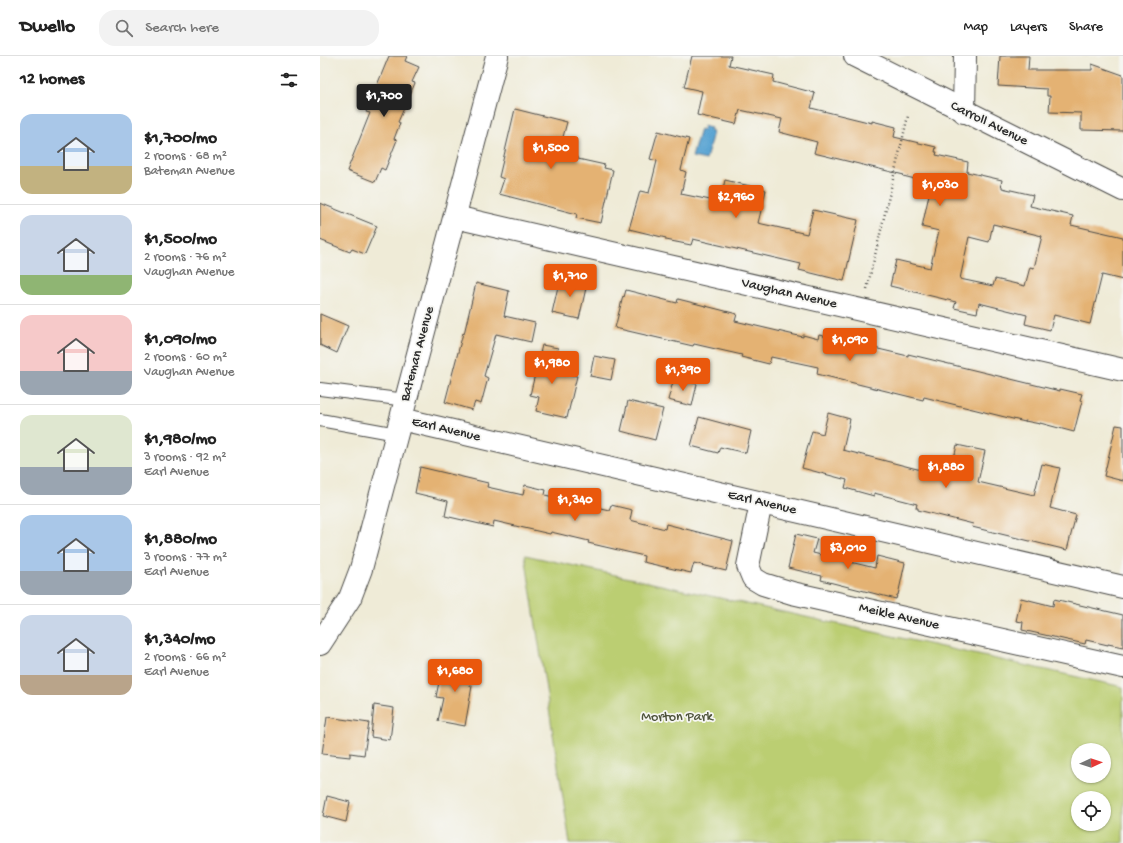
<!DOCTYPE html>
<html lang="en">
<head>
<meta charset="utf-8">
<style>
  :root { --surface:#fff; --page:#f2f2f2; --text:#222; --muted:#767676; --line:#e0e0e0; --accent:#ea580c }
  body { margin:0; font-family:"Gochi Hand",sans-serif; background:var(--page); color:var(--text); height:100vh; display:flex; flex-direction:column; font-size:15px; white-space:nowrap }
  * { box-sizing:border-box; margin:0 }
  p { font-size:13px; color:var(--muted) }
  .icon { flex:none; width:22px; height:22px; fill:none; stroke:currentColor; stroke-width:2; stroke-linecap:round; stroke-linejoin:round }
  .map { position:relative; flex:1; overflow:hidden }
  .panel { display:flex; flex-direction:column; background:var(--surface); width:320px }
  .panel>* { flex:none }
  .needle { width:26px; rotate:87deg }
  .fabs { position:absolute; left:751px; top:687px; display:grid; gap:8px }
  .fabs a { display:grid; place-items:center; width:40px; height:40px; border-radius:50%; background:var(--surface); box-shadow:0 1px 3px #0004; font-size:20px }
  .price { position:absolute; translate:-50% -34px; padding:0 9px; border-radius:4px; background:var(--accent); color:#fff; font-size:13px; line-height:26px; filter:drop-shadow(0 1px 2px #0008) }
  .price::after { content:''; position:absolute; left:50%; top:24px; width:12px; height:9px; margin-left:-6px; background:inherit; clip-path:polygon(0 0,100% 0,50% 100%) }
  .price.on { background:#222; color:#fff }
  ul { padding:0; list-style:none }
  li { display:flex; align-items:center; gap:12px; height:100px; padding:0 20px }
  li+li { border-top:1px solid var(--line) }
  li span { display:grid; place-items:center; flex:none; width:112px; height:80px; border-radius:12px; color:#555 }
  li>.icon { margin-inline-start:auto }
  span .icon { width:48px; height:48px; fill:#fffc; stroke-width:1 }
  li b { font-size:17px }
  h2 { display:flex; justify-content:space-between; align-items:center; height:48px; padding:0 20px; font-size:17px }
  header { display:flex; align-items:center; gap:24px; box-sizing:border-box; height:56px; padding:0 20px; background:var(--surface); border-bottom:1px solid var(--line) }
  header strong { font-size:19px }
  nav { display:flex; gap:22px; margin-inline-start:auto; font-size:14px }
  .search { width:280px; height:36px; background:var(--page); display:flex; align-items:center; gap:10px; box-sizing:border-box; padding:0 14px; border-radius:16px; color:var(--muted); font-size:15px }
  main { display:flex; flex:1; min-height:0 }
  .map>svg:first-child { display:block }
  .green { fill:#bbce72; stroke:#737c4e; fill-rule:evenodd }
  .water { fill:#5ca5d3; stroke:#44687f }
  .building { fill:#e4b273; fill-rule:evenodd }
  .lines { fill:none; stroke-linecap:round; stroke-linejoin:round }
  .lane-casing { stroke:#484845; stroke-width:14 }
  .street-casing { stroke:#484845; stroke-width:24 }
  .secondary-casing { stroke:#484845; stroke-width:24 }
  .path { stroke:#484845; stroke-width:2.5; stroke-dasharray:1 3; stroke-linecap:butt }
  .lane { stroke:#fff; stroke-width:12 }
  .street { stroke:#fff; stroke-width:22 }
  .secondary { stroke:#fff; stroke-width:22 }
  .labels { text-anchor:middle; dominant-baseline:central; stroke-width:3.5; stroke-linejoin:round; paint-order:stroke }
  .street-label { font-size:14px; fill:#2b2b2b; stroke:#f6f6f2 }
  .park-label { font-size:14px; fill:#4f543d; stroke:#f6f6f2 }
</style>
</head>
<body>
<header>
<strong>Dwello</strong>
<div class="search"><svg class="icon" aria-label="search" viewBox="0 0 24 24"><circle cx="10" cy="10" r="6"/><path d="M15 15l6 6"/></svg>Search here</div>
<nav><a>Map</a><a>Layers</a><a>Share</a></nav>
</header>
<main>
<section class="panel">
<h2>12 homes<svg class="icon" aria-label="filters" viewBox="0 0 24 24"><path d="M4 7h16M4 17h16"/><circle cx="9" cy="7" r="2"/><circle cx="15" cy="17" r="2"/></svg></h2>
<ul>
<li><span style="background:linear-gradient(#a9c7e8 65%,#c2b280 0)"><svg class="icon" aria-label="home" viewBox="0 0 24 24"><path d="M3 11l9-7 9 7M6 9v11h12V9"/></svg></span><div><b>$1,700/mo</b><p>2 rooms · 68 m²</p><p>Bateman Avenue</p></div></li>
<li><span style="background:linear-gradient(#c9d6e8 75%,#8fb573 0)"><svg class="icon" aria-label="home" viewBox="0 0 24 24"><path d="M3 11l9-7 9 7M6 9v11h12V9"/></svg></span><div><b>$1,500/mo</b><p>2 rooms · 76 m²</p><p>Vaughan Avenue</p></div></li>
<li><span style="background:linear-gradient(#f6c9c9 70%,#9aa5b1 0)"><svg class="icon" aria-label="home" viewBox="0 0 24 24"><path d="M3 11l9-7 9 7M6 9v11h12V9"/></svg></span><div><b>$1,090/mo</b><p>2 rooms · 60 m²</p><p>Vaughan Avenue</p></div></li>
<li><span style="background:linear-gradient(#dfe7d0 65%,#9aa5b1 0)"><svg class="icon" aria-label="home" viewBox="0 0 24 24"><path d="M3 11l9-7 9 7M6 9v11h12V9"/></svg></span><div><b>$1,980/mo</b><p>3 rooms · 92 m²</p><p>Earl Avenue</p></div></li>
<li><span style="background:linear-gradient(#a9c7e8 70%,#9aa5b1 0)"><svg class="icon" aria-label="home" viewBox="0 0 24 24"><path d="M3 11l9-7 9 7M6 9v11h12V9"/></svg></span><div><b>$1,880/mo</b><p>3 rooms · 77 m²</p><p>Earl Avenue</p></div></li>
<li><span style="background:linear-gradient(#c9d6e8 75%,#b9a48a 0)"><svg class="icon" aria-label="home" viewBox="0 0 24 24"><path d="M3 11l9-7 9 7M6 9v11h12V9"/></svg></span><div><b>$1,340/mo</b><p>2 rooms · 66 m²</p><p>Earl Avenue</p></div></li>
</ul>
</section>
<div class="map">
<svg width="803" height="787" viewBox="0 0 803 787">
  <rect width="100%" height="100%" fill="#f6f6f2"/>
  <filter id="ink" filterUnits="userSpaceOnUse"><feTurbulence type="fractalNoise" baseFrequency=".025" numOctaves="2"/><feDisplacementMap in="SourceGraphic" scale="8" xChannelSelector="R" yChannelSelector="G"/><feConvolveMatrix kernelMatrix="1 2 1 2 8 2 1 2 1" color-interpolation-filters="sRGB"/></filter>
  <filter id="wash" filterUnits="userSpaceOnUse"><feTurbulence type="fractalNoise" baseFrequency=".012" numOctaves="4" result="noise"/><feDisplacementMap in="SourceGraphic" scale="16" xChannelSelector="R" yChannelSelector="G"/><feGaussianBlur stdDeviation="0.9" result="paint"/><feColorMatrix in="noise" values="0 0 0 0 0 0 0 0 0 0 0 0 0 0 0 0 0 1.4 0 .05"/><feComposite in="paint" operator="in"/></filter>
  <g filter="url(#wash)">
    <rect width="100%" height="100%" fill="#efebd7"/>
    <path class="green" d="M 205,499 L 803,631 L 803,787 L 250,787 ZM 758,694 L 784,694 L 784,720 L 758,720 ZM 758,742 L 784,742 L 784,768 L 758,768 Z"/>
    <path class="water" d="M 384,70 L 391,72 L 390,75 L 393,76 L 386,104 L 372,101 L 380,73 L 383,74 Z"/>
    <g id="blocks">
      <path class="building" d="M 69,0 L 87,0 L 85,5 L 99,11 L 92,26 L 95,27 L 78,66 L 80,67 L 74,83 L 77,84 L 65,114 L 61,112 L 55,126 L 27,115 L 50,57 L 46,56 Z
        M 372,0 L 411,0 L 409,9 L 454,19 L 453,26 L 495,37 L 491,52 L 552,67 L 552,65 L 576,71 L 574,81 L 616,91 L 615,96 L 617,96 L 616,99 L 648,106 L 647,116 L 682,124 L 681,129 L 682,130 L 682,132 L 713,139 L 710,150 L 753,160 L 751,169 L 803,181 L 803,224 L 782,219 L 770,268 L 734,259 L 730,274 L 705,268 L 707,259 L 659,247 L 657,257 L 634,252 L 636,246 L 570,230 L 576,204 L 610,212 L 619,175 L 602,171 L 610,134 L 593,130 L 595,123 L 583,120 L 584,119 L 494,97 L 497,86 L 459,76 L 462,63 L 420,54 L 416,68 L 377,59 L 382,35 L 364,31 ZM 673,168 L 722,180 L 714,212 L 710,211 L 705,230 L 675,223 L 673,230 L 640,223 L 649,181 L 669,186 Z
        M 680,0 L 709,0 L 708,14 L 772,14 L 772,8 L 803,19 L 803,75 L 761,74 L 761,57 L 729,56 L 730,40 L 727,40 L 727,33 L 678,30 Z
        M 195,53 L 247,66 L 239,96 L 258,101 L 258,103 L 285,109 L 284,112 L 293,114 L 281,167 L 256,162 L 257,158 L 179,138 L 184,123 L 179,121 Z
        M 338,75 L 369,83 L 361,114 L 366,116 L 361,138 L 400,146 L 405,124 L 446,134 L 438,167 L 487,178 L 493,154 L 538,164 L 524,225 L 479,214 L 481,208 L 373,183 L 371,189 L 346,184 L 346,182 L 309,173 L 320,135 L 329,137 L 337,105 L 330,103 Z
        M 0,147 L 57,170 L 45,198 L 32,193 L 30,196 L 0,184 Z
        M 242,220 L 265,225 L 264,231 L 266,232 L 259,263 L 232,257 L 239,226 L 241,226 Z
        M 156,227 L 189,235 L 184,260 L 215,267 L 211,286 L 176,278 L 164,320 L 168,322 L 161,348 L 155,346 L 152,354 L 125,346 L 143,277 L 144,278 Z
        M 306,234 L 357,247 L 358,243 L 417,258 L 415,265 L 483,281 L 483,279 L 498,283 L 499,279 L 588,300 L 588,298 L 740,335 L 740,333 L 762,338 L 760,344 L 762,345 L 754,376 L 720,367 L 720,368 L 705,365 L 705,366 L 604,341 L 603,344 L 497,318 L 498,311 L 451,301 L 449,308 L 421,301 L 422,299 L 374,288 L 373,290 L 295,272 L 303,240 L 304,241 Z
        M 0,258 L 28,270 L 17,297 L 0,289 Z
        M 222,289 L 238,292 L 233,315 L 257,320 L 247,362 L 216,355 L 219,341 L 210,339 Z
        M 274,300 L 295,304 L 291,324 L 270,320 Z
        M 354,322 L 377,328 L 372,350 L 348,344 Z
        M 308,345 L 343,353 L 335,384 L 301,375 Z
        M 508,357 L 530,363 L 523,394 L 605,415 L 606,413 L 630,420 L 637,389 L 665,395 L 658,426 L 714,439 L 722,408 L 740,412 L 730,452 L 756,459 L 747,494 L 652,471 L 653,468 L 598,454 L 598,452 L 596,452 L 597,448 L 554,437 L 554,440 L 525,432 L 527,424 L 482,412 L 492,375 L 503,378 Z
        M 379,361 L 431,375 L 426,397 L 400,391 L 398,397 L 371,390 Z
        M 796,369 L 803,370 L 803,425 L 784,420 Z
        M 100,411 L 168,427 L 167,431 L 203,439 L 205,429 L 226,434 L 225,439 L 289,454 L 291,449 L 312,454 L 310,464 L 345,473 L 346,468 L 413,485 L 406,515 L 374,507 L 371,517 L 323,506 L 324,500 L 268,487 L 269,485 L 231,476 L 230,478 L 174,465 L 173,471 L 125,460 L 128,445 L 95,437 Z
        M 476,478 L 497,483 L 493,497 L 555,512 L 557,500 L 585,507 L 578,539 L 577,539 L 576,543 L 501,524 L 502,520 L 468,512 Z
        M 701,542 L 733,550 L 734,543 L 803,559 L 803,591 L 788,588 L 788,589 L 766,584 L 765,588 L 702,574 L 703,566 L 696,565 Z
        M 123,606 L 154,612 L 150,630 L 152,630 L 145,670 L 118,665 L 123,642 L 116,641 Z
        M 54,649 L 74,652 L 70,684 L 51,681 Z
        M 7,661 L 49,667 L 44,699 L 30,697 L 30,701 L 2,698 Z
        M 7,740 L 30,746 L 26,766 L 3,760 Z"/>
    </g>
  </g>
  <g filter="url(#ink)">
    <use href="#blocks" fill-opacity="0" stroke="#484845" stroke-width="1"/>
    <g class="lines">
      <defs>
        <path id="lane" d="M 0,333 L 86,344
          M 0,364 L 77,378"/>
        <path id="street" d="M 644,56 L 645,0
          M 135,161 L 803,314
          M 81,363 L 803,531
          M 441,447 L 428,510 L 433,522 L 443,528 L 472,537 L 803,611
          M 0,588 L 30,542 L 41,513 L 177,0"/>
        <path id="secondary" d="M 535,0 L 803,134"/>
      </defs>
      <use href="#lane" class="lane-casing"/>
      <use href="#street" class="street-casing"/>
      <use href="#secondary" class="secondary-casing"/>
      <path class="path" d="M 547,233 L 588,60"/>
      <use href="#lane" class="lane"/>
      <use href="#street" class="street"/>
      <use href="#secondary" class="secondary"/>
    </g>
  </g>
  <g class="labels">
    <g class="street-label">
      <text transform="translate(669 68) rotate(26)">Carroll Avenue</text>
      <text transform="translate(469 238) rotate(13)">Vaughan Avenue</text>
      <text transform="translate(98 298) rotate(-75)">Bateman Avenue</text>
      <text transform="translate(126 374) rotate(13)">Earl Avenue</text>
      <text transform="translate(442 447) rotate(13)">Earl Avenue</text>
      <text transform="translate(579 561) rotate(13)">Meikle Avenue</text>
    </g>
    <g class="park-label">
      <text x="357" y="661">Morton Park</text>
    </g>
  </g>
</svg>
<div class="fabs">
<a><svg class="needle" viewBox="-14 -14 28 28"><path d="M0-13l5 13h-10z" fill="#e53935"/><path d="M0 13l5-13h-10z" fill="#767676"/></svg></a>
<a><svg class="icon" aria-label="locate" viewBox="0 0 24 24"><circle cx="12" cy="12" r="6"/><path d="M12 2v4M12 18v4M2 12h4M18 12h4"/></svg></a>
</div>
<b class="price on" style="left:64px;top:62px">$1,700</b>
<b class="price" style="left:231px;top:114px">$1,500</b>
<b class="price" style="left:620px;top:151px">$1,030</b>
<b class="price" style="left:416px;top:163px">$2,960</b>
<b class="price" style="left:250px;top:242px">$1,710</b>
<b class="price" style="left:530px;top:306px">$1,090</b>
<b class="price" style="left:232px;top:329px">$1,980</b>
<b class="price" style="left:363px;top:336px">$1,390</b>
<b class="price" style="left:626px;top:433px">$1,880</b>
<b class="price" style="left:255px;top:466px">$1,340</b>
<b class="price" style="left:528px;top:514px">$3,010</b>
<b class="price" style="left:135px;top:637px">$1,680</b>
</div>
</main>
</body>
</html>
